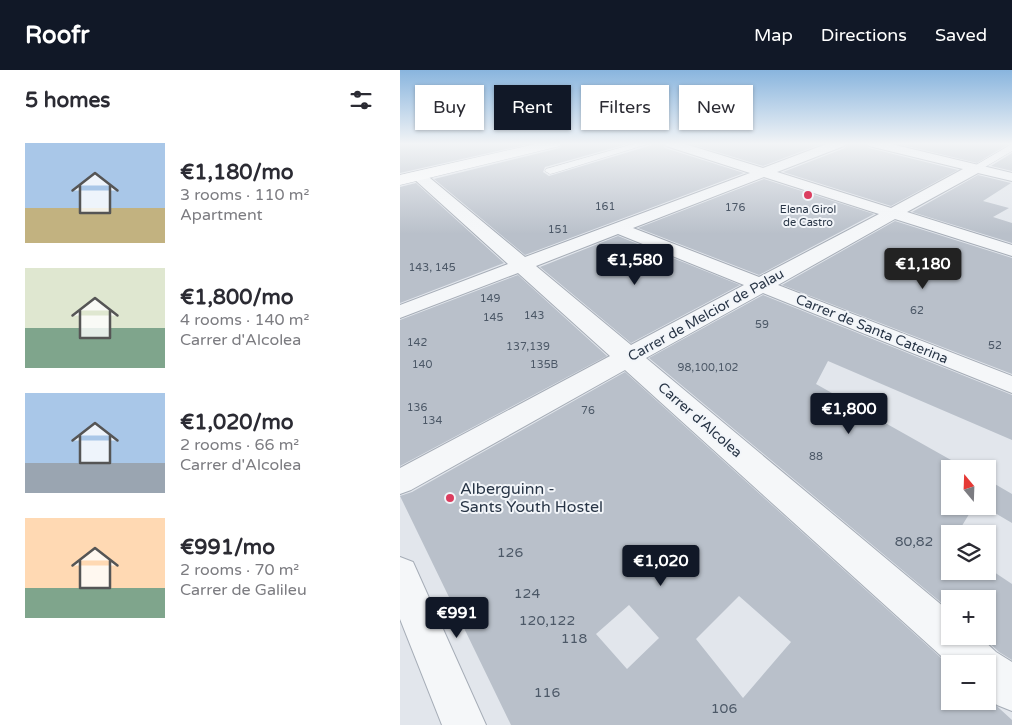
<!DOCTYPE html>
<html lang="en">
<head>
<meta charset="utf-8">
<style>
  :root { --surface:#fff; --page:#f2f2f3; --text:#2b2b33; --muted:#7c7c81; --accent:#111827 }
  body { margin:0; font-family:"Varela Round",sans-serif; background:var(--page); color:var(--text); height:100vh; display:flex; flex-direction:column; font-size:19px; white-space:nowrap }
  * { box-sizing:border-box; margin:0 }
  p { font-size:16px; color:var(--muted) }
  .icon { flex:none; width:28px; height:28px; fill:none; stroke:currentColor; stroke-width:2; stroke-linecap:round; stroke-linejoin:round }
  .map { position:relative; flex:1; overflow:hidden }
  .sheet { display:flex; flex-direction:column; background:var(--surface); width:400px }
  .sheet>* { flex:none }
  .banner { position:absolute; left:15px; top:15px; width:475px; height:45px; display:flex; gap:10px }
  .needle { width:32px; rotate:341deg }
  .tools { position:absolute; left:541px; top:390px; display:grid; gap:10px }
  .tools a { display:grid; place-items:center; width:55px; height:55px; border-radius:0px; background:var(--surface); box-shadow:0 1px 4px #0004; font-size:25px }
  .price { position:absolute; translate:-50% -42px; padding:0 11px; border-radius:5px; background:var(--accent); color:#fff; font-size:16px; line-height:32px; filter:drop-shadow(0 1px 2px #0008) }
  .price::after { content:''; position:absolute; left:50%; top:30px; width:15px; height:11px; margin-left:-8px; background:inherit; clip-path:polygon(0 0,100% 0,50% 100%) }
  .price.active { background:#222; color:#fff }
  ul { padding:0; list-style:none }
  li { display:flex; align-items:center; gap:15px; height:125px; padding:0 25px }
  li span { display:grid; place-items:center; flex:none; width:140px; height:100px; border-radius:0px; color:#555 }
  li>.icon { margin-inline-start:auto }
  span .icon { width:60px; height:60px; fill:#fffc; stroke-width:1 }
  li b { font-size:21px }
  h2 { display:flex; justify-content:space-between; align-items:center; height:60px; padding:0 25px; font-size:21px }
  .tag { padding:0 18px; border-radius:0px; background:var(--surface); box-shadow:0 1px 4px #0004; font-size:18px; line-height:45px }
  .tag.active { background:var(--accent); color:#fff }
  header { display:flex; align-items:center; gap:30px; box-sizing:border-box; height:70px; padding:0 25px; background:var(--accent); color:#fff }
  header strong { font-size:24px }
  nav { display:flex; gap:28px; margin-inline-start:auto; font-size:18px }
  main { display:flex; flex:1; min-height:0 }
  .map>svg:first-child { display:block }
  .building { fill:#b9c0ca; fill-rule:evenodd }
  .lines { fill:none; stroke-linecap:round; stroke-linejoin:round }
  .pedestrian-casing { stroke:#a6adb7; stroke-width:1 }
  .minor-casing { stroke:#a6adb7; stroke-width:2 }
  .secondary-casing { stroke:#a6adb7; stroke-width:1 }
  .pedestrian { fill:#f5f7f9; fill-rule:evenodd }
  .minor { fill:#f5f7f9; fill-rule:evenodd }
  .secondary { fill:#fff; fill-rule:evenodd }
  .poi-dot { fill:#db3d5f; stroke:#f2f5f9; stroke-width:2 }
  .labels { text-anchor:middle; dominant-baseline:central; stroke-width:4; stroke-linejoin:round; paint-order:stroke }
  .number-label { font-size:11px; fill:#4c5867 }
  .far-poi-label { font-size:11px; fill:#283546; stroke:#f2f5f9 }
  .street-label { font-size:14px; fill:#283546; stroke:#f2f5f9 }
  .near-number-label { font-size:14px; fill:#4c5867 }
  .near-poi-label { font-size:16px; fill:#283546; stroke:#f2f5f9; text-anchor:start }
</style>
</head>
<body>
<header>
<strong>Roofr</strong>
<nav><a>Map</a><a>Directions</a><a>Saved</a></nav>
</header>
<main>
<section class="sheet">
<h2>5 homes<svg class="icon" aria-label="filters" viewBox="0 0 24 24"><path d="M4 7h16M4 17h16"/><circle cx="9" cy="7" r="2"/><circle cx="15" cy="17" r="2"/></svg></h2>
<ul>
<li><span style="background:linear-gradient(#a9c7e8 65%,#c2b280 0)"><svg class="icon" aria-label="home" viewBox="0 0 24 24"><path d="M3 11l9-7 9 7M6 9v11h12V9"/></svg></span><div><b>€1,180/mo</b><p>3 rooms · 110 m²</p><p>Apartment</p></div></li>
<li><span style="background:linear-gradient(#dfe7d0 60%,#7fa58c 0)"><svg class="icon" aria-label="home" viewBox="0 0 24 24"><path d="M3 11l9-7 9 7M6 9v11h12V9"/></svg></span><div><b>€1,800/mo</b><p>4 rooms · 140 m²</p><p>Carrer d'Alcolea</p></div></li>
<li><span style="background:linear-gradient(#a9c7e8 70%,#9aa5b1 0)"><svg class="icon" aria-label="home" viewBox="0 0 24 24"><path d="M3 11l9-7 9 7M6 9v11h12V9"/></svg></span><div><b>€1,020/mo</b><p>2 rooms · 66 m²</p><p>Carrer d'Alcolea</p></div></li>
<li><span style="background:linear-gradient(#ffd9b3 70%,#7fa58c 0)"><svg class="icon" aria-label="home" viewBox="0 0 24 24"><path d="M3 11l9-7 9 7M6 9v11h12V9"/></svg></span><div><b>€991/mo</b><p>2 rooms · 70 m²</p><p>Carrer de Galileu</p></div></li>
</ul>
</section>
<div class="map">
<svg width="612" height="655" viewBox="0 0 612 655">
  <rect width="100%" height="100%" fill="#e2e6ec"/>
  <path class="building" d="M 0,73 L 133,73 L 0,103 Z
    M 163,73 L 231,73 L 145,97 L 143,102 L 149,106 L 252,75 L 253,73 L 262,73 L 265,78 L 344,103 L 125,185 L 34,109 L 160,78 Z
    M 287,73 L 424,73 L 363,96 Z
    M 448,73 L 465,73 L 469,78 L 558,100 L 491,136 L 383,102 L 445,78 Z
    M 494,73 L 610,73 L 577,93 Z
    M 612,83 L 612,101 L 591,96 Z
    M 578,105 L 611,113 L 583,131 L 609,138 L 593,147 L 612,153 L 612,173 L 512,142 Z
    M 364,109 L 474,144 L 359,205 L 238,158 Z
    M 16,113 L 104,193 L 0,233 L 0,117 Z
    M 495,151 L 612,188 L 612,304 L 382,215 Z
    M 218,166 L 340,215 L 231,273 L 140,197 Z
    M 118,205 L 207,286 L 0,396 L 0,250 Z
    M 363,225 L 612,325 L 612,370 L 428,291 L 416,314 L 567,399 L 550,399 L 550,436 L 574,436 L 557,464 L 550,464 L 550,501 L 588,501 L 588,498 L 612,514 L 612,590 L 599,582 L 582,566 L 588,566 L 588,529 L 550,529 L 550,540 L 249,288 Z
    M 225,302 L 550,596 L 550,631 L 588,631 L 588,628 L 612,650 L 612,655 L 111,655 L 0,426 L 12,422 ZM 339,526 L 391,572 L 343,628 L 296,569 ZM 229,535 L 259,568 L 227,599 L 196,564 Z
    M 588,410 L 612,424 L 612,453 L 583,436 L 588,436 Z"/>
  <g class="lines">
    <defs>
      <path id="pedestrian" d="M 237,73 L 251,73 L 154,103 L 150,104 L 145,101 L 146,99 Z
        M 612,74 L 612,81 L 580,100 L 572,100 L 571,98 Z"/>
      <path id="minor" d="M 264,73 L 282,73 L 363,98 L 429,73 L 446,73 L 444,76 L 377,102 L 491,138 L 563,99 L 469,76 L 467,73 L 487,73 L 612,103 L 612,111 L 578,103 L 507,142 L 612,175 L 612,186 L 495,149 L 378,215 L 612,306 L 612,323 L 363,223 L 246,288 L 550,542 L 550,566 L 579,566 L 596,582 L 612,592 L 612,641 L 597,635 L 588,626 L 588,594 L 550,594 L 225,300 L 11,420 L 0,424 L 0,398 L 210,286 L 118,203 L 0,248 L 0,235 L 108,194 L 14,109 L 12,106 L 14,103 L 24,103 L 125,187 L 350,103 L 266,76 ZM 364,107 L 479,144 L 359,207 L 233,158 ZM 218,164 L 344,215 L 231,275 L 136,196 Z
        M 0,487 L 13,492 L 86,655 L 42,655 L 0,549 Z"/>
      <path id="secondary" d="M 140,73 L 161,73 L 160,76 L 0,115 L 0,105 Z"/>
    </defs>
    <use href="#pedestrian" class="pedestrian-casing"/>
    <use href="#minor" class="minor-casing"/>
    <use href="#secondary" class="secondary-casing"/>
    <use href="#pedestrian" class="pedestrian"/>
    <use href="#minor" class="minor"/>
    <use href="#secondary" class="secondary"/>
  </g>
  <linearGradient id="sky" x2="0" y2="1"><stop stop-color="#89b5de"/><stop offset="0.45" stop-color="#f2f4f6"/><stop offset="1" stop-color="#f2f4f6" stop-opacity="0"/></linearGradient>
  <rect width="612" height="164" fill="url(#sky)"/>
  <g class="poi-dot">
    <circle cx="408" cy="125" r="5"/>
    <circle cx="50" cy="428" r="5"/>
  </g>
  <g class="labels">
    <g class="number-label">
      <text x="205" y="136">161</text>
      <text x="335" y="137">176</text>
      <text x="158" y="159">151</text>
      <text x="32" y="197">143, 145</text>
      <text x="90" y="228">149</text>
      <text x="517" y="240">62</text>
      <text x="134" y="245">143</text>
      <text x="93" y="247">145</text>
      <text x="362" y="254">59</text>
      <text x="17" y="272">142</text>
      <text x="595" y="275">52</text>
      <text x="128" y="276">137,139</text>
      <text x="22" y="294">140</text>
      <text x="144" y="294">135B</text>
      <text x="308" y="297">98,100,102</text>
      <text x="17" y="337">136</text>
      <text x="188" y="340">76</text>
      <text x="32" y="350">134</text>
      <text x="416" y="386">88</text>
    </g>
    <g class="far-poi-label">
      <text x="408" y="139">Elena Girol<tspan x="408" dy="13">de Castro</tspan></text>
    </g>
    <g class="street-label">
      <text transform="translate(306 245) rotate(-29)">Carrer de Melcior de Palau</text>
      <text transform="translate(472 259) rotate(22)">Carrer de Santa Caterina</text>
      <text transform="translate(300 350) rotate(41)">Carrer d'Alcolea</text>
    </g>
    <g class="near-number-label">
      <text x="514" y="471">80,82</text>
      <text x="110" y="482">126</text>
      <text x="127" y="523">124</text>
      <text x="147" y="550">120,122</text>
      <text x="174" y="568">118</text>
      <text x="147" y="622">116</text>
      <text x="324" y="638">106</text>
    </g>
    <g class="near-poi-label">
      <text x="60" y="419">Alberguinn -<tspan x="60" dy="18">Sants Youth Hostel</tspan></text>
    </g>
  </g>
</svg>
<div class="tools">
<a><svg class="needle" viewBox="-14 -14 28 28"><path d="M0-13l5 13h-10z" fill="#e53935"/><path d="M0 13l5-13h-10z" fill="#7c7c81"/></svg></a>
<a><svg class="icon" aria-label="layers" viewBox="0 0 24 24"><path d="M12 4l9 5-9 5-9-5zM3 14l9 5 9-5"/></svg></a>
<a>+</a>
<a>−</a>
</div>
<b class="price" style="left:235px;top:216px">€1,580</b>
<b class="price active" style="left:523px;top:220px">€1,180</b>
<b class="price" style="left:449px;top:365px">€1,800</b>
<b class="price" style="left:261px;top:517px">€1,020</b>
<b class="price" style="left:57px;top:569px">€991</b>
<div class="banner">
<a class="tag">Buy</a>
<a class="tag active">Rent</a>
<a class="tag">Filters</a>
<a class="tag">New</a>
</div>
</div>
</main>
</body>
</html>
